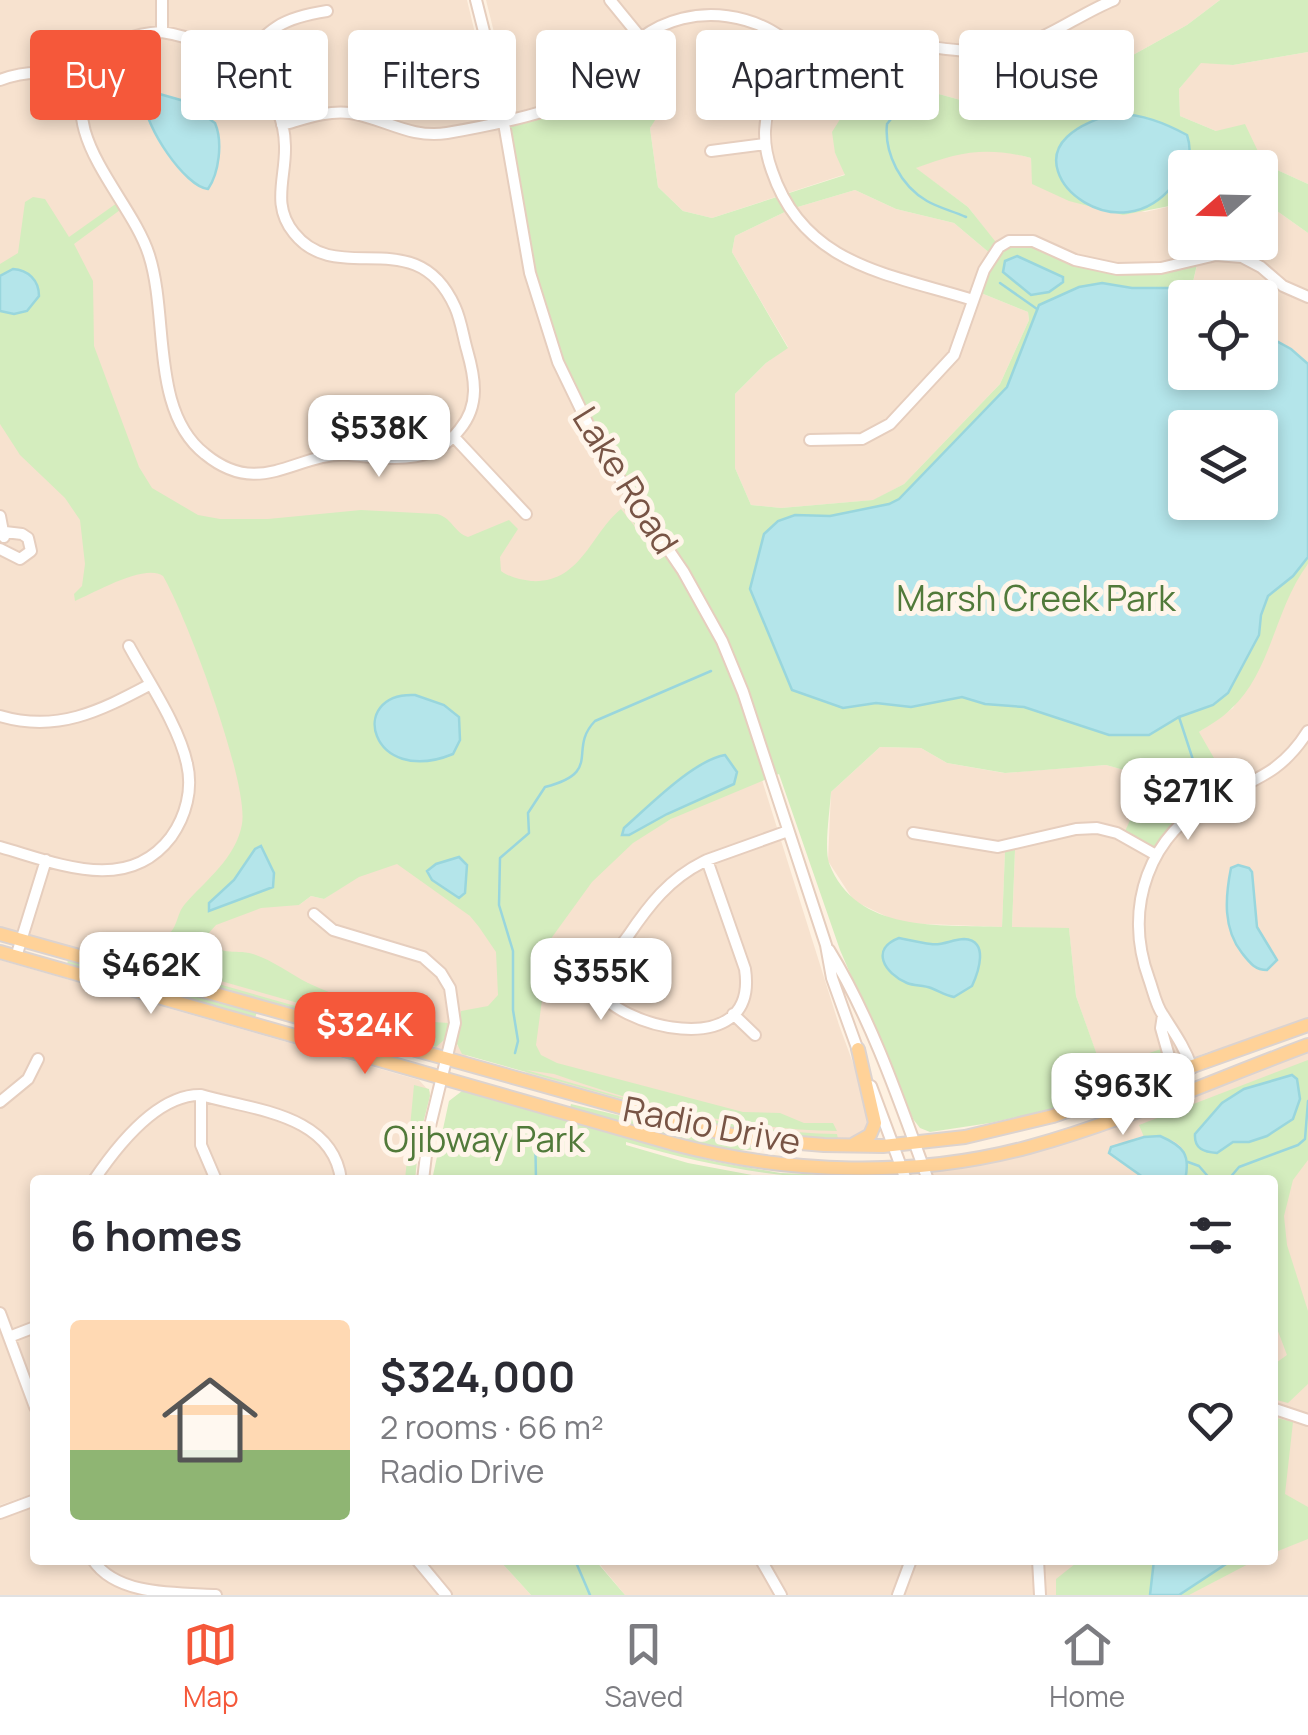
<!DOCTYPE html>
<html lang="en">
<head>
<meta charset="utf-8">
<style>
  :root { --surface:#fff; --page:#f2f2f3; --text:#2b2b33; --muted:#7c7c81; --line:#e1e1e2; --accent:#f5583a }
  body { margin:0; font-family:Manrope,sans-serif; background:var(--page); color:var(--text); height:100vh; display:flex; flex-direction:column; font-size:38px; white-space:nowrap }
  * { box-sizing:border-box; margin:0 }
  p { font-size:32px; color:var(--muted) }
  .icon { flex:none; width:55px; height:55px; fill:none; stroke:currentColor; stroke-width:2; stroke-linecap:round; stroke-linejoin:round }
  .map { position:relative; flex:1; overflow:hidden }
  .side { position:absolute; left:30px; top:1175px; width:1248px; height:390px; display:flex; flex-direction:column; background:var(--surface); border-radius:10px; box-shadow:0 5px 15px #0003 }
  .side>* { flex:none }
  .top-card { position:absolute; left:30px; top:30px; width:1250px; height:90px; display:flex; gap:20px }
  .needle { width:65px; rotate:250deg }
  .controls { position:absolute; left:1168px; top:150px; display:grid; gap:20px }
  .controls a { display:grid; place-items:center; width:110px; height:110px; border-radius:10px; background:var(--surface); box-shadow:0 5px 15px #0003; font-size:50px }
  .price { position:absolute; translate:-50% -85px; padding:0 22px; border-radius:20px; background:#fff; color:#222; font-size:32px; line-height:65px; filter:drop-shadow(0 2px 5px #0008) }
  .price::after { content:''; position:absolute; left:50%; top:60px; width:30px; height:22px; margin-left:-15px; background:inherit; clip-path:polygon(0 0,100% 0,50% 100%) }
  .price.on { background:var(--accent); color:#fff }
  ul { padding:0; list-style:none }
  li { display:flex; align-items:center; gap:30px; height:250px; padding:0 40px }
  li+li { border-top:2px solid var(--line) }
  li span { display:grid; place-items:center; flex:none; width:280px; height:200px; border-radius:10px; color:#555 }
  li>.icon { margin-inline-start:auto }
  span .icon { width:120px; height:120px; fill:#fffc; stroke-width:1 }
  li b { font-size:42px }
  h2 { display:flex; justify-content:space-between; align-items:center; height:120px; padding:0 40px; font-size:42px }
  .chip { padding:0 35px; border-radius:10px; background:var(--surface); box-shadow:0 5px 15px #0003; font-size:35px; line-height:90px }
  .chip.on { background:var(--accent); color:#fff }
  .dock { display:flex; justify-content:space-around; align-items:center; height:140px; border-top:2px solid var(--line); background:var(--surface); font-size:28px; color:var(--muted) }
  .dock a { display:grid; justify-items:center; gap:5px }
  .dock .on { color:var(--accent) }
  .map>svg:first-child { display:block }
  .residential { fill:#f7e2cf }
  .green { fill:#d4edbe; fill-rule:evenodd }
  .water { fill:#b4e5ea; stroke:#99d6dd; stroke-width:2.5; fill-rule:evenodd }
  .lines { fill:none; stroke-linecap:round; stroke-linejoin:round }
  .stream { stroke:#99d6dd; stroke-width:2.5 }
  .minor-casing { stroke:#e6cebe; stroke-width:14 }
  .major-casing { stroke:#dcd3cf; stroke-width:16 }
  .minor { stroke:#fff; stroke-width:10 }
  .major { stroke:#ffd298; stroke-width:12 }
  .labels { text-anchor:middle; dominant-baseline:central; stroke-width:10; stroke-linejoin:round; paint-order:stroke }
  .street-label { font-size:35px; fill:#785445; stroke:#fff5ea }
  .park-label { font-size:35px; fill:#517a3a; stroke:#fff5ea }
</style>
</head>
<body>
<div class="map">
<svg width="1308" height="1595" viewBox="0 0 1308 1595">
  <rect width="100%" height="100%" fill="#fef1e1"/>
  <path class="residential" d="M 0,0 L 467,0 L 493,108 L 503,119 L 511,101 L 486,0 L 1220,0 L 1187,25 L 1124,60 L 1107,74 L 1039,99 L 986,107 L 935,93 L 898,99 L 835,153 L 846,174 L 712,218 L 683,211 L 658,187 L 650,128 L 662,87 L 637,83 L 617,62 L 656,532 L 572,575 L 534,584 L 485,572 L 516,529 L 510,522 L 467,545 L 275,526 L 199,517 L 136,481 L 55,256 L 117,204 L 53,249 L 0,266 Z
    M 1308,52 L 1308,184 L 1264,164 L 1216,131 L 1180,116 L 1179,89 L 1201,62 L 1233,65 Z
    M 1001,150 L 1031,158 L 1033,184 L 1145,212 L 1185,203 L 1185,242 L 1260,242 L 1260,205 L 1270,206 L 1308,233 L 1308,364 L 1292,349 L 1260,332 L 1260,298 L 1190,295 L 1198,261 L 1136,269 L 999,247 L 968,207 L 915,168 L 954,153 Z
    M 855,190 L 896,209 L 954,223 L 992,255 L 976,291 L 1028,312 L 1029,320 L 1000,384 L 904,484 L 874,500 L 781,508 L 751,505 L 735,468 L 735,394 L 766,363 L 788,347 L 732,252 L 735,236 L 791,209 Z
    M 0,420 L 165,563 L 259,822 L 271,903 L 299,905 L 311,896 L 324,899 L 358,876 L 397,862 L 472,916 L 497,951 L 505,1006 L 461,1013 L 457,1045 L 468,1057 L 0,927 Z
    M 1308,564 L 1308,1025 L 1278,1037 L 1208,1052 L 1150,1075 L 1158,1070 L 1163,1058 L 1102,1070 L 1076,996 L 1069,929 L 1012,927 L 1015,850 L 1005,852 L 1002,927 L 900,923 L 854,901 L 828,861 L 831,792 L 880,747 L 921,748 L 947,763 L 1004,773 L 1106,765 L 1149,777 L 1199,732 L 1233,708 L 1298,577 Z
    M 762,780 L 839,1025 L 870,1109 L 870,1128 L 851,1139 L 748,1131 L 684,1118 L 526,1073 L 547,938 L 590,880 L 634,840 L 680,814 Z
    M 0,960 L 419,1080 L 430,1092 L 419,1139 L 415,1180 L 35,1180 L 35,1493 L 0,1505 Z
    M 1308,1045 L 1308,1595 L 625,1595 L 596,1560 L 1272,1560 L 1272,1180 L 928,1180 L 922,1164 L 1027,1148 Z
    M 35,1507 L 35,1560 L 499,1560 L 531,1595 L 0,1595 L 0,1520 Z"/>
  <path class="green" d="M 1220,0 L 1308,0 L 1308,52 L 1233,65 L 1201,63 L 1179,89 L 1180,116 L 1216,131 L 1245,124 L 1264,164 L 1308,184 L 1308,233 L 1270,206 L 1260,205 L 1260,168 L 1185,168 L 1185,203 L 1123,215 L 1069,201 L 1032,184 L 1031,158 C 986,146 958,152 916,168 L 968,207 L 999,246 L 1017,239 L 1117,269 L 1198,260 L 1190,295 L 1197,297 L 1185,298 L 1185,372 L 1260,372 L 1260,332 L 1291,349 L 1308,364 L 1308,564 C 1275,607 1272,671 1231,709 C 1222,718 1210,725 1199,732 L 1233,791 L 1188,815 L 1156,855 L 1123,836 L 1149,777 L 1106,765 L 1005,773 L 947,763 L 921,748 L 880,747 L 831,792 C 830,809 824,848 829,863 C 856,934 940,924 1002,927 L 1005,851 L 1015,850 L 1012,927 L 1069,928 L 1076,996 L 1102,1069 L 1161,1049 L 1163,1059 L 1157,1071 L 1053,1109 L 990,1123 L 930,1132 L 920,1128 L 913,1119 L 840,950 L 779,774 L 671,819 L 633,843 L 592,882 L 550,940 L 536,1045 L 541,1055 L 557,1063 L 743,1112 L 780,1113 L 804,1123 L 833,1123 L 837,1131 C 740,1130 645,1106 554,1074 L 526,1070 C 630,1099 729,1133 837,1134 L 838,1139 L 766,1134 L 704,1122 L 462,1054 L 456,1042 L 461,1011 L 488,1006 L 498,995 L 496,952 L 479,927 L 470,916 L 397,864 L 359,877 L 324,899 L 311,896 L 299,905 L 261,908 L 216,925 L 207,935 C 219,959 233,948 253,954 C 272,960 290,974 308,983 C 350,1002 402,1021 449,1023 L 444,1040 L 436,1047 L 414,1036 L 115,951 C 129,942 150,946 166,936 C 178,929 176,914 185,904 C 206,880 236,858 242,824 C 249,782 186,615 163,576 C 145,563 94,593 75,601 L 74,594 L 82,586 L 85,564 L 80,520 L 65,498 L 20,455 L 0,424 L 0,264 L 18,253 L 25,202 L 33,197 L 45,199 L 69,237 L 117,203 L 120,210 L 74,244 L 93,281 L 94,346 L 139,467 L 152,488 L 198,515 L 220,519 L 268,519 L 361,510 L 437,514 C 451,517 455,533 468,537 L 509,520 L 518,529 L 500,557 L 501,571 C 509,577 521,580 531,581 C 581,584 591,533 621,509 L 644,538 L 623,508 L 626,506 L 648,536 L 656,532 L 601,451 L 546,329 L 504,120 L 574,99 L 617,61 L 637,82 L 662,87 L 670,97 L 650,128 L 658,187 L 683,211 L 712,218 L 845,175 L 835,153 L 832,132 L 844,113 L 861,99 L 898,99 L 902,41 L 938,46 L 935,93 L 986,107 L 1039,99 L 1107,74 L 1124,60 L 1187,25 ZM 855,190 L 896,209 L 954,223 L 992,255 L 976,291 L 1028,312 L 1029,320 L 1000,384 L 904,484 L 873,500 L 781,508 L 751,505 L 735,468 L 735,394 L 766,363 L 788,348 L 732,252 L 735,236 L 791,209 ZM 1185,428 L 1260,428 L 1260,502 L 1185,502 Z
    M 114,954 L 421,1042 L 433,1048 L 113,957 Z
    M 68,959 L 257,1012 L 255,1018 L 67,965 Z
    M 1308,1060 L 1308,1160 L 1293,1180 L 1284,1216 L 1287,1245 L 1308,1311 L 1308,1384 L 1288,1403 L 1273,1399 L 1273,1365 L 1287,1355 L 1273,1318 L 1272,1180 L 1185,1180 C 1193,1147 1176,1135 1144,1137 L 1139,1125 Z
    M 414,1085 L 429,1089 L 430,1096 L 419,1139 L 415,1180 L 405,1180 Z
    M 462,1091 L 712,1161 L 780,1173 L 883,1177 L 879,1180 C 785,1180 716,1168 626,1142 L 626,1145 L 688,1163 L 779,1180 L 432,1180 L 449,1101 Z
    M 571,1104 L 705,1136 L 770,1147 L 770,1149 L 728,1151 L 693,1144 L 570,1108 Z
    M 1273,1417 L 1293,1422 L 1285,1494 L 1308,1507 L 1308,1539 L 1273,1553 Z
    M 499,1560 L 595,1560 L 625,1595 L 531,1595 Z
    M 1080,1560 L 1256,1560 L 1189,1595 L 1056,1595 L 1056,1579 Z"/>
  <path class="water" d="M 156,93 L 184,101 L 215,123 C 223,142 219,173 208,189 C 185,187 144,125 145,102 Z
    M 1116,113 C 1143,115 1163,122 1187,135 C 1194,156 1186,168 1174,184 C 1120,254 1024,178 1067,137 C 1080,124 1100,118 1116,113 Z
    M 1017,256 L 1063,277 L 1063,282 L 1049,292 L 1031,295 L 1003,272 L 1005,261 Z
    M 13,269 C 28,270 39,280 39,296 L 27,311 L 14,314 L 0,311 L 0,276 Z
    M 1102,283 L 1132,288 L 1169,288 L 1197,297 L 1185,298 L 1185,372 L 1260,372 L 1260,332 L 1291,349 L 1308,364 L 1308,557 L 1293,576 L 1268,596 L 1261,615 L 1259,635 L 1228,693 L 1213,705 L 1179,717 L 1149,735 L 1109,735 L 1024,707 L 985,704 L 962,697 L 911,707 L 876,703 L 843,708 L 792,690 L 750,589 L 764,534 L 778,521 L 795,515 L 830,516 L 889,504 L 899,499 L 1007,387 L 1039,305 L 1079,287 ZM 1185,428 L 1260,428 L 1260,502 L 1185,502 Z
    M 415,695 L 444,705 L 459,717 L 460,740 L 453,754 C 370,788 346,692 415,695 Z
    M 725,755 L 737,772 L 734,784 L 667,814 L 629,835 L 622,835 L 624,828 C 648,807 694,760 725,755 Z
    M 261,846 L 274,873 L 273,887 L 209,911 L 209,903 L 234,880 L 255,849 Z
    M 459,857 L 467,865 L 465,893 L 459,898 L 432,880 L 427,871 L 436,864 Z
    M 1238,865 L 1249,868 L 1252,872 L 1257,927 L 1277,960 L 1267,970 C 1255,970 1250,963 1242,953 C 1223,929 1225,898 1231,868 Z
    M 899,938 C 909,940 921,943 931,944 C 942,946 953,939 964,939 C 990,940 978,973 972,986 L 954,997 C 945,995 939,991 931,988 C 923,985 914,986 907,983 C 884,973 870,949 899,938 Z
    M 1292,1075 L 1297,1079 L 1300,1099 L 1293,1119 L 1267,1136 L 1249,1142 L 1233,1142 L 1217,1153 C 1204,1152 1194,1149 1195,1134 L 1222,1103 L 1244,1089 Z
    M 1160,1136 C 1183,1146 1191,1154 1185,1180 L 1147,1180 L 1109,1153 L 1111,1147 L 1144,1137 Z
    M 1154,1560 L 1224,1560 L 1226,1564 L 1179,1595 L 1150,1595 Z"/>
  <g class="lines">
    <path class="stream" d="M 928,67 L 920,104 L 895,114 L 887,124 C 884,154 901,186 927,201 C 939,208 953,211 966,217
      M 1000,283 L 1037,309
      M 1179,717 L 1197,772
      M 515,1053 L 518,1041 L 513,1010 L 513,951 L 499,905 L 500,858 L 529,833 L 528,813 L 545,787 C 604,772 567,750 595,721 L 711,671
      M 535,1127 L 536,1180
      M 1188,1162 L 1199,1166 L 1211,1180
      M 1228,1180 L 1239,1167 L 1298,1145 L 1305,1139 L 1308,1101
      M 575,1560 L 590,1595"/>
    <defs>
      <path id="minor" d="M 162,0 L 162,32
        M 476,0 L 497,83 L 530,273 L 558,362 L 601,451 L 683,571 L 722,641 L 743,692 L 826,945 L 832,978 L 860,1056
        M 610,0 L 641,38
        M 162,32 C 220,41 284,82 285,146 C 286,178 271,205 294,233 C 338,289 416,220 455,307 C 461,320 463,336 467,350 C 475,378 480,405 460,429 C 431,467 390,458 349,455 C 297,451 261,500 205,454 C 150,411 169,317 149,255 C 130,195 48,129 96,63 C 112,42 136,33 162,32 Z
        M 240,64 C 269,28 281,18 327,11
        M 0,80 C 32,68 54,72 85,83
        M 282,125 C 304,119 327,110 350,113 C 384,118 410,139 447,133 C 481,127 543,115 573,100 C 601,85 616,57 641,38 C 691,0 767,11 805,59
        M 711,151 L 765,144
        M 973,300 C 890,274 804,266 772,171 C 762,144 762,115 777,90 C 827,6 921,57 995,51 C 1039,47 1074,16 1114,0
        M 454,437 L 526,514
        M 810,440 L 862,439 L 890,424 L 954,355 L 984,270 L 999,247 L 1009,241 L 1033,241 L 1075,260 L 1117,269 L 1161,268 L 1216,255 L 1242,257 L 1261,267 L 1283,286 L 1308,297
        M 0,516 L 4,537
        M 0,549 L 20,559 L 31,551 L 28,538 L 22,534 L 5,532
        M 0,716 C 57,733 100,711 149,685
        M 913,833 L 998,847 L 1076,829 L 1097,828 L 1117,833 L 1156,855
        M 0,847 C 57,863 127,895 171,837 C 186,816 193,789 187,764 C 179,726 148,681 129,646
        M 707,860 L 745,969 C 760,1067 608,1023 601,989 C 598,970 618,950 628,936 C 649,905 669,879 703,862 L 707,860 L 788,831
        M 314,914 L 333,930 L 423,957 L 441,973 L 450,988 L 455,1023 L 429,1130 L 423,1180
        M 829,950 C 872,1020 900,1103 928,1180
        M 16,957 L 46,860
        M 733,1014 L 755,1035
        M 1163,1015 L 1161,1028 L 1174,1074
        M 1192,1068 C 1184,1046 1175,1034 1163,1015 C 1156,1006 1153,990 1149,979 C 1123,908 1148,833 1218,798 C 1258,778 1283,771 1308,731
        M 871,1086 L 906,1180
        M 201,1095 L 201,1145 L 216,1180
        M 0,1102 L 28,1079 L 38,1059
        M 94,1180 C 117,1146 157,1094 201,1095 C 253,1110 333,1114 341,1180
        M 0,1313 L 35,1407
        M 9,1337 L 35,1327
        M 1272,1408 L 1308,1420
        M 0,1513 L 35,1500
        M 93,1560 C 116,1595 173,1593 216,1595
        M 417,1560 L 446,1595
        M 761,1560 L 781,1595
        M 1038,1560 L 1040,1595
        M 898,1595 L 911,1560"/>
      <path id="major" d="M 0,934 L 681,1124 L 752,1139 L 824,1145 L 883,1146 L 965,1137 L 1053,1116 L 1308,1025
        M 0,952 L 674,1144 C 788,1174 915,1178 1029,1147 C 1124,1121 1216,1079 1308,1045
        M 854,1144 L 870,1135 L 875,1123 L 858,1049"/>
    </defs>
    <use href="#minor" class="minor-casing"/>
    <use href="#major" class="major-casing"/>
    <use href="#minor" class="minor"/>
    <use href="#major" class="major"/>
  </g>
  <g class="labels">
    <g class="street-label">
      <text transform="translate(626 480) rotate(58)">Lake Road</text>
      <text transform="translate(712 1125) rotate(11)">Radio Drive</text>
    </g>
    <g class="park-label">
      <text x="1036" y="598">Marsh Creek Park</text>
      <text x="484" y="1139">Ojibway Park</text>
    </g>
  </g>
</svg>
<div class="controls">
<a><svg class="needle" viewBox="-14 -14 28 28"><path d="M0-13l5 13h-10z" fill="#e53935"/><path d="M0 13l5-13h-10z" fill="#7c7c81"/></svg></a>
<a><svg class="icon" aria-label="locate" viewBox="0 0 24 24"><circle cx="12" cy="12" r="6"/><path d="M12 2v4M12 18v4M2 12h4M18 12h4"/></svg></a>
<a><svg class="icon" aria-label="layers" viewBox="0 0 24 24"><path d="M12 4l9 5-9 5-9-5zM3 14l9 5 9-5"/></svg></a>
</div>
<b class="price" style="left:379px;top:480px">$538K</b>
<b class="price" style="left:1188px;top:843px">$271K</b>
<b class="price" style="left:151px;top:1017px">$462K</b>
<b class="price" style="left:601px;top:1023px">$355K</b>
<b class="price on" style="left:365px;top:1077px">$324K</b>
<b class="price" style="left:1123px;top:1138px">$963K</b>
<div class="top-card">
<a class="chip on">Buy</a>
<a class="chip">Rent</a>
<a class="chip">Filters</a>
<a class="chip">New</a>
<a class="chip">Apartment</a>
<a class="chip">House</a>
</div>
<section class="side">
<h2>6 homes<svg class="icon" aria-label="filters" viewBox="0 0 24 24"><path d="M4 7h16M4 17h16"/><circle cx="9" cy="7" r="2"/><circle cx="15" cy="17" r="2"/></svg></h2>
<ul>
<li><span style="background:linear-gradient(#ffd9b3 65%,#8fb573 0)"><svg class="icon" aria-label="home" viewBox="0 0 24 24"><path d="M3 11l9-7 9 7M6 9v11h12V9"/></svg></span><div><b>$324,000</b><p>2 rooms · 66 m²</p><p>Radio Drive</p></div><svg class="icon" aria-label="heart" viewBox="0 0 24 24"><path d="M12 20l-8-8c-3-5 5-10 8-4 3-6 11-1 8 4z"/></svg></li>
</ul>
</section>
</div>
<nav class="dock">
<a class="on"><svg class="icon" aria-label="map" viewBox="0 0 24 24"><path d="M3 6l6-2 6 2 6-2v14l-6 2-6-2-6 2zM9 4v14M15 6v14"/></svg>Map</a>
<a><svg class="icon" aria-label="saved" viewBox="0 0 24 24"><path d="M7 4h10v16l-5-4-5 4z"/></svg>Saved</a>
<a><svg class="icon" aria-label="home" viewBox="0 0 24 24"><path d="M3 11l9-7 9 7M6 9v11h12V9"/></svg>Home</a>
</nav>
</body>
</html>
